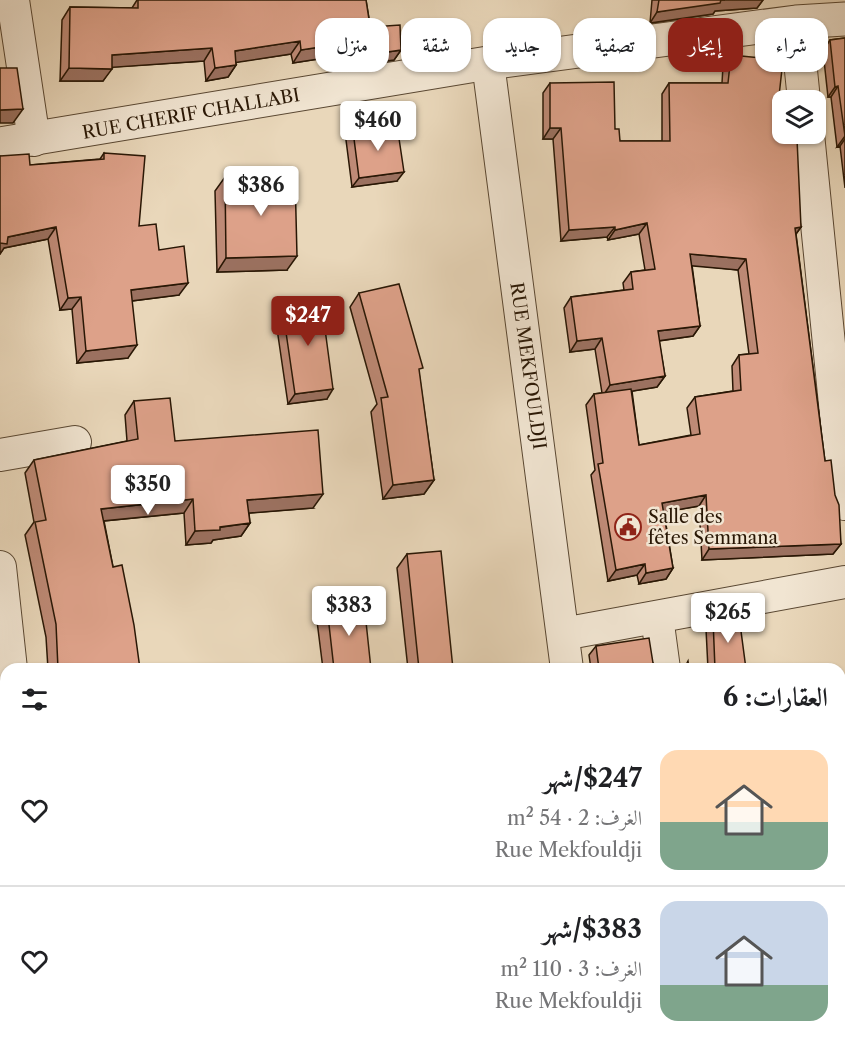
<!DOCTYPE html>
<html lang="ar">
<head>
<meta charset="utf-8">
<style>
  :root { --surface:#fff; --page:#f6f6f6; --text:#202124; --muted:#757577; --line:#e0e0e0; --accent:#8f2418 }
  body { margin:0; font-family:"Libre Caslon Text",Amiri,serif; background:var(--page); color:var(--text); direction:rtl; height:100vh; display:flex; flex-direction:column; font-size:22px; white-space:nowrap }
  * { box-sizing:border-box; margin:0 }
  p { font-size:20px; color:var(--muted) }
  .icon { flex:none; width:33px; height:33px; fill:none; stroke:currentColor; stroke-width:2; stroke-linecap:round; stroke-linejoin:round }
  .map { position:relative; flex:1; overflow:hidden; direction:ltr }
  .side { position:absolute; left:0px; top:663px; width:846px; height:386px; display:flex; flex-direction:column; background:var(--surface); border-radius:18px 18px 0 0; box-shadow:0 2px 4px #0004; direction:rtl }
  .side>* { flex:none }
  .banner { position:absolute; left:18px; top:18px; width:810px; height:54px; direction:rtl; display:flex; gap:12px }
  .tools { position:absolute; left:772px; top:90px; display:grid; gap:12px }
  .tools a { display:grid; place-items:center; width:54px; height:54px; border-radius:12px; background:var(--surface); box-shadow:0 2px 4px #0004; font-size:30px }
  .price { position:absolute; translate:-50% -51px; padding:0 14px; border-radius:6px; background:#fff; color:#222; font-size:20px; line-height:39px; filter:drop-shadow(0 2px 3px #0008) }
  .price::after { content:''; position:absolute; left:50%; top:36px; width:18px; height:14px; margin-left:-9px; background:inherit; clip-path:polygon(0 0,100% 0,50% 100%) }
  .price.on { background:var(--accent); color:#fff }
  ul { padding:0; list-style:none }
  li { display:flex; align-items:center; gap:18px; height:150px; padding:0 18px }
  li+li { border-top:2px solid var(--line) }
  li span { display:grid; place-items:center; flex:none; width:168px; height:120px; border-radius:18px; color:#555 }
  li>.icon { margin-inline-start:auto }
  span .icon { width:72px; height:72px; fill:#fffc; stroke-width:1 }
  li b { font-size:26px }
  h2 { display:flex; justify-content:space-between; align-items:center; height:72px; padding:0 18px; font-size:26px }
  .pill { padding:0 21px; border-radius:18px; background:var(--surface); box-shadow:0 2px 4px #0004; font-size:21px; line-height:54px }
  .pill.on { background:var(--accent); color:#fff }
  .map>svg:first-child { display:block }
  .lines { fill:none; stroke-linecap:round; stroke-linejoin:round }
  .minor-casing { stroke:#594732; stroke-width:34 }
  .tertiary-casing { stroke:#594732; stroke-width:35 }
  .minor { stroke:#f1e5d2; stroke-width:32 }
  .tertiary { stroke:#f1e5d2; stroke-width:33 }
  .wall { fill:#be8a76; stroke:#291705; stroke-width:1.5; fill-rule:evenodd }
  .shaded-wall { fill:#9b7160; stroke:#291705; stroke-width:1.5 }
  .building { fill:#dda189; stroke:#291705; stroke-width:1.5 }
  .labels { text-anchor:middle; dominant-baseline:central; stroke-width:5; stroke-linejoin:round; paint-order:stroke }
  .street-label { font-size:18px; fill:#291705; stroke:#f1e5d2 }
  .poi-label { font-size:18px; fill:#291705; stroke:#f1e5d2; text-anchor:start }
</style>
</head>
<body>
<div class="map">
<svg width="845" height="1048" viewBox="0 0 845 1048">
  <rect width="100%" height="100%" fill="#e9d7ba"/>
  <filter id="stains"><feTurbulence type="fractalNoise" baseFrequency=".00333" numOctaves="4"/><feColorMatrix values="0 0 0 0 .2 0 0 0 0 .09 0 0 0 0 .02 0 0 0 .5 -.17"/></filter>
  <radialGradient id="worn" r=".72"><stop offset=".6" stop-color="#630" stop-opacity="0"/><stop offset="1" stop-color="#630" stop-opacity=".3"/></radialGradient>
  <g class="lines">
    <defs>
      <path id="minor" d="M 13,0 L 34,140
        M 796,22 L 804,100
        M 488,63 L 567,669
        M 808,134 L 845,504
        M 0,455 L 75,442
        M 0,567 L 11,669
        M 657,617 L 664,669
        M 563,634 L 845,582
        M 840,828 L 845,826
        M 239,1042 L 241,1048
        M 611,1042 L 611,1048"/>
      <path id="tertiary" d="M 0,144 L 488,63 L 796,22 L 845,19"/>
    </defs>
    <use href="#minor" class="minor-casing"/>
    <use href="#tertiary" class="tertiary-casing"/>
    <use href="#minor" class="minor"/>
    <use href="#tertiary" class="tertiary"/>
  </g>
  <path class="wall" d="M 137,0 L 366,0 L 371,30 L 372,27 L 401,50 L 394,60 L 367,64 L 366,47 L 363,52 L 293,63 L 291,54 L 236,62 L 236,65 L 228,77 L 206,81 L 204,61 L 112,67 L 103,81 L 60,81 L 62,20 L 70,7 L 132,8 Z
    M 652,0 L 763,0 L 757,8 L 715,11 L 713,14 L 650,23 Z
    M 845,38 L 845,188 L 840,146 L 837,147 L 831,97 L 828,97 L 823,51 L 830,40 Z
    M 731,55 L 777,114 L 787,139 L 801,227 L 796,234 L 825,461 L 841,544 L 833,554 L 702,560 L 699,506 L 664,512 L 673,568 L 666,579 L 639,584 L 637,575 L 608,581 L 591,475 L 595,470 L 586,405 L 594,394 L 602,393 L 595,349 L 570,352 L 564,308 L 571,297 L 624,290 L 623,283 L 631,272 L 645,270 L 639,234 L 608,240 L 607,237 L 561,241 L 553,139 L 543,139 L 543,93 L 550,83 L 615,129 L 620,141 L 662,141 L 662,94 L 669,83 L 722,83 L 723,66 ZM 692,265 L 738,270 L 749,354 L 739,355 L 732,366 L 733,391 L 695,397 L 687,408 L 691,435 L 639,445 L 632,391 L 657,387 L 665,376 L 659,341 L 693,336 L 700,326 Z
    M 353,131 L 397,181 L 352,187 L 346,140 Z
    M 104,153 L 139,226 L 159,250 L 179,295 L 132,301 L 128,358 L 77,363 L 72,309 L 60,310 L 48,239 L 4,248 L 0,254 L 0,156 L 30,165 L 100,159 Z
    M 225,177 L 287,270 L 217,272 L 215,191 Z
    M 359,293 L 419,373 L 434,480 L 424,494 L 383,499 L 371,412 L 377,404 L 350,307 Z
    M 282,305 L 327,399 L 288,404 L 275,315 Z
    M 134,401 L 175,441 L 313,508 L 249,513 L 250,523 L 241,536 L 213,540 L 211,543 L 186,545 L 184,513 L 104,521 L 113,567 L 140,669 L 48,669 L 46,637 L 25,535 L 34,522 L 25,473 L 34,460 L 127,441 L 125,415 Z
    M 407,554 L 453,669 L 408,669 L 397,568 Z
    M 327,607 L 371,669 L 323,669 L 317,621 Z
    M 713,619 L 746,669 L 708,669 L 706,629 Z
    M 596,646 L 653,663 L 656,669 L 591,669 L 589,655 Z
    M 845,741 L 845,783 L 840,770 L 840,743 Z
    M 6,771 L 6,1042 L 235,1048 L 0,1048 L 0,945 L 3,941 Z
    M 845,915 L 845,1048 L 691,1048 L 690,1042 L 840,1042 L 840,916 Z
    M 396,1042 L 444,1042 L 445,1048 L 397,1048 Z"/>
  <path class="shaded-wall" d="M 721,0 L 763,0 L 757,8 L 715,11 L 713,14 L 650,23 L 657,12 Z
    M 372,39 L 363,52 L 293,63 L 301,50 Z
    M 300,41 L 291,54 L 226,64 L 235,51 Z
    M 212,48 L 204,61 L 103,68 L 112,55 Z
    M 401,50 L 394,60 L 367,64 L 374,54 Z
    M 236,65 L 228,77 L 206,81 L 215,68 Z
    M 69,68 L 112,69 L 103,81 L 60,81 Z
    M 838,86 L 831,97 L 828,97 L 835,87 Z
    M 23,109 L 13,123 L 0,123 L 0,110 Z
    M 550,128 L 561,128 L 553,139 L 543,139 Z
    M 845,136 L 845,139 L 840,146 L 837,147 Z
    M 404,172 L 397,181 L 352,187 L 359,178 Z
    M 647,223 L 639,234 L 608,240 L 615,230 Z
    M 56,227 L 48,239 L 4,248 L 0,254 L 0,243 L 8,237 Z
    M 615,227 L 607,237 L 561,241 L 569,230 Z
    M 801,227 L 793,238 L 795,228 Z
    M 690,254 L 746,259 L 738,270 L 683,265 Z
    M 297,256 L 287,270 L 217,272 L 226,258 Z
    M 188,283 L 179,295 L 123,302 L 131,290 Z
    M 81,297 L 72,309 L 60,310 L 68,298 Z
    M 700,326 L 693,336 L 650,342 L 658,331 Z
    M 602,338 L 595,349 L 570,352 L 577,341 Z
    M 137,345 L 128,358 L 77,363 L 86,351 Z
    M 665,376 L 657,387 L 603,396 L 610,385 Z
    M 333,389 L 327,399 L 288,404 L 295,394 Z
    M 434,480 L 424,494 L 383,499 L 393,485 Z
    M 323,494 L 313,508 L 237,514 L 247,500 Z
    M 706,495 L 699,506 L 654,514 L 662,503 Z
    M 193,499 L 184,513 L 92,522 L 101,509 Z
    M 250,523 L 241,536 L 213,540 L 211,543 L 186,545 L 195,531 Z
    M 841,544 L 833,554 L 702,560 L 709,549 Z
    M 645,564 L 637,575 L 608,581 L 616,570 Z
    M 673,568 L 666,579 L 639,584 L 646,573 Z
    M 0,928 L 6,928 L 6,941 L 5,938 L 3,941 L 0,941 Z
    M 845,1040 L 845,1048 L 795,1048 L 811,1043 L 840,1042 L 840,1041 Z
    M 724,1042 L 743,1042 L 739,1048 L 699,1048 Z
    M 23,1044 L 20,1048 L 0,1048 L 0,1046 Z"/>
  <path class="building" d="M 138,0 L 366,0 L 372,39 L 301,50 L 300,41 L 235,51 L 236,65 L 215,68 L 212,48 L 112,55 L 112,69 L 69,68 L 70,7 L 138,8 Z
    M 659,0 L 725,0 L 721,0 L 720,3 L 657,12 Z
    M 400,25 L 401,50 L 374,54 L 372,27 Z
    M 845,38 L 845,136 L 838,86 L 835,87 L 830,40 Z
    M 731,55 L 783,60 L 777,114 L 783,113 L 783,134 L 787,134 L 787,139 L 797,139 L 801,227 L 795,228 L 825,461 L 831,460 L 835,495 L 839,505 L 841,544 L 709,549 L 706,495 L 662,503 L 673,568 L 646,573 L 645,564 L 616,570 L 598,464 L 603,463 L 594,394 L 631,389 L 639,445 L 700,434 L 695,397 L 741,390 L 739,355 L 758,353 L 746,259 L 690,254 L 700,326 L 658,331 L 665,376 L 610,385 L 602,338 L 577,341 L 571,297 L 633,289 L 631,272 L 655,269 L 647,223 L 615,230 L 615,227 L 569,230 L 561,128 L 550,128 L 550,83 L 614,82 L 615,129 L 619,129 L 620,141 L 670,141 L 669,83 L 728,83 Z
    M 0,68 L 17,68 L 23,109 L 0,110 Z
    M 397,125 L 404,172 L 359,178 L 353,131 Z
    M 104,153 L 145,156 L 139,226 L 156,224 L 159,250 L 184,246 L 188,283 L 131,290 L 137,345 L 86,351 L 81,297 L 68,298 L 56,227 L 8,237 L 7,244 L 0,243 L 0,156 L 29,154 L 30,165 L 104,159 Z
    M 295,175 L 297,256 L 226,258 L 225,177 Z
    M 399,284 L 423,368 L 419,369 L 434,480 L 393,485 L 381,398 L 388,397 L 359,293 Z
    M 321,299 L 333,389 L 295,394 L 282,305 Z
    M 170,398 L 175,441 L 318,430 L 323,494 L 247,500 L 250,523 L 220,527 L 220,530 L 195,531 L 193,499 L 101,509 L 113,567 L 122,565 L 134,625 L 140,669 L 58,669 L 56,624 L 35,522 L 46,520 L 34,460 L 138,439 L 134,401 Z
    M 441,551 L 453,669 L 419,669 L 407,554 Z
    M 364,603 L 371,669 L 334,669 L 327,607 Z
    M 739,616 L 746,669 L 715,669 L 713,619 Z
    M 649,638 L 653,663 L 656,669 L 599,669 L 596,646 Z
    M 688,661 L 689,669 L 684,669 Z
    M 845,741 L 845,756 L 840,743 Z
    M 0,771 L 6,771 L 6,928 L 0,928 Z
    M 845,915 L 845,989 L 840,961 L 840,916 Z
    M 6,971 L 6,1042 L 234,1042 L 235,1048 L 23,1048 L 23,1044 L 0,1046 L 0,972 Z
    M 845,991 L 845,1040 L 840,1041 L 840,992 Z
    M 405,1042 L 444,1042 L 445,1048 L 405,1048 Z
    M 699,1042 L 724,1042 L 700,1047 Z
    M 746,1042 L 811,1042 L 811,1045 L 795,1048 L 747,1048 Z"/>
  <defs>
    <symbol id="civic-ring" viewBox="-11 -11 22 22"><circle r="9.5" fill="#f1e5d2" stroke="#8f2418" stroke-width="1.5"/><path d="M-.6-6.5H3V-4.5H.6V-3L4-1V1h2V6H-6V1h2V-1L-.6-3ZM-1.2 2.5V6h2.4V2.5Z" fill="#8f2418"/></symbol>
  </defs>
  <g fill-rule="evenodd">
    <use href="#civic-ring" x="613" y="512" width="30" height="30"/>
  </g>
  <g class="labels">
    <g class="street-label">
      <text transform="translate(191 114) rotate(-10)">RUE CHERIF CHALLABI</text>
      <text transform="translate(528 366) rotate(82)">RUE MEKFOULDJI</text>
    </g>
    <g class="poi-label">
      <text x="648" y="517">Salle des<tspan x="648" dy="21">fêtes Semmana</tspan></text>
    </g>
  </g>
  <rect width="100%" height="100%" filter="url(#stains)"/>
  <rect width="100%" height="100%" fill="url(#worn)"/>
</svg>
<div class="tools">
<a><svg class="icon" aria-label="layers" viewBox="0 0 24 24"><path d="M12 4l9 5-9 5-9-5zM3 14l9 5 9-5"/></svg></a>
</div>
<b class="price" style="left:378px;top:152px">$460</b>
<b class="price" style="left:261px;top:217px">$386</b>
<b class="price on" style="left:308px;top:347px">$247</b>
<b class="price" style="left:148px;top:516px">$350</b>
<b class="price" style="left:349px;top:637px">$383</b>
<b class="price" style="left:728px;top:644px">$265</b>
<div class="banner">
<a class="pill">شراء</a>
<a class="pill on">إيجار</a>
<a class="pill">تصفية</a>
<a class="pill">جديد</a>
<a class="pill">شقة</a>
<a class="pill">منزل</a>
</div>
<section class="side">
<h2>العقارات: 6<svg class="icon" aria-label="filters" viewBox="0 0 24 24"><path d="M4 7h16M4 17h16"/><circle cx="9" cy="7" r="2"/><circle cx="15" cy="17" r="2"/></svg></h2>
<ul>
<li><span style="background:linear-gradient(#ffd9b3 60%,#7fa58c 0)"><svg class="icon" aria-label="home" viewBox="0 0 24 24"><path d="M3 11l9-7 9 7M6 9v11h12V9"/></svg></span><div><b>$247/شهر</b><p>الغرف: 2 · 54 m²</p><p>Rue Mekfouldji</p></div><svg class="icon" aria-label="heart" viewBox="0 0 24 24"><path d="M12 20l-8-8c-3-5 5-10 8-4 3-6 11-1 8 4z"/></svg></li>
<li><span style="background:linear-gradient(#c9d6e8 70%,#7fa58c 0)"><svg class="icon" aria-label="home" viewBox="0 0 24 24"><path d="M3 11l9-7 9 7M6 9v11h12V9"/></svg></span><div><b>$383/شهر</b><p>الغرف: 3 · 110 m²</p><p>Rue Mekfouldji</p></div><svg class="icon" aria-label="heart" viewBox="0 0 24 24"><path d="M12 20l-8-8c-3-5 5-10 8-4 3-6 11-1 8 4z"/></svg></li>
</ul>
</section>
</div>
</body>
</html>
